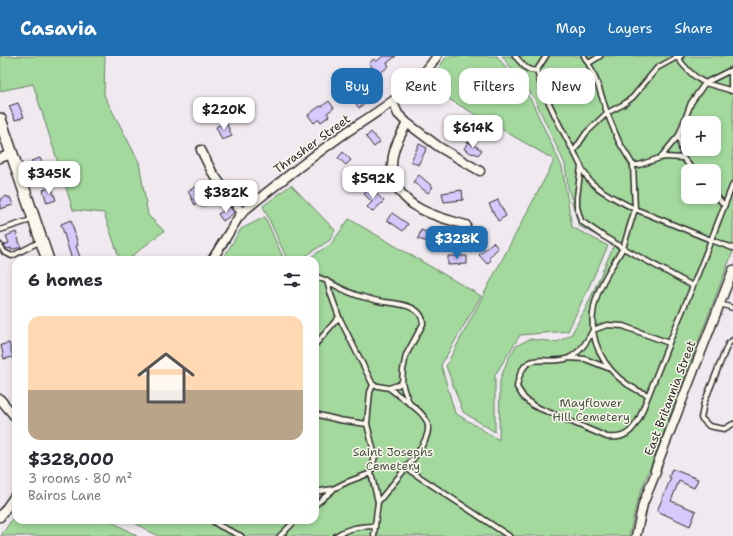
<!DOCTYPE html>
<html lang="en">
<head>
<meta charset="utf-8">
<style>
  :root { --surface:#fff; --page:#f2f2f3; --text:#2b2b33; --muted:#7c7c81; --accent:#1f6fb2 }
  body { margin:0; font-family:"Shantell Sans",sans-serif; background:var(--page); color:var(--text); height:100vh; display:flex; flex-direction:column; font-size:15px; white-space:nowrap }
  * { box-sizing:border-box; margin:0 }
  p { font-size:13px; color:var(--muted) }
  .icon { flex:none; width:22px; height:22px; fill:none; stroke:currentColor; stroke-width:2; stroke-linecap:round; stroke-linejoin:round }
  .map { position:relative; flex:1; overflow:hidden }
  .side { position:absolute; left:12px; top:200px; width:307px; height:268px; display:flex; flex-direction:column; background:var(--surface); border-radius:12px; box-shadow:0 2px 6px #0003 }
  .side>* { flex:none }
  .hud { position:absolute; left:331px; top:12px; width:342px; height:36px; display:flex; gap:8px }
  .tools { position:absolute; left:681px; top:60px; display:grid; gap:8px }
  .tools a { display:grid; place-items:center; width:40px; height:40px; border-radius:8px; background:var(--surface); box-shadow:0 2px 6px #0003; font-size:20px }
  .price { position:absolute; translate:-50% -34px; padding:0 9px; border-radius:8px; background:#fff; color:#222; font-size:13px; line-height:26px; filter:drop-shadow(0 1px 2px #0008) }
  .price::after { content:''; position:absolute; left:50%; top:24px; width:12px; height:9px; margin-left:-6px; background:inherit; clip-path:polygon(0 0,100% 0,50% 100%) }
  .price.selected { background:var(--accent); color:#fff }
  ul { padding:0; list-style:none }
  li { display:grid; align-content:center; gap:8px; height:212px; padding:0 16px }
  li span { display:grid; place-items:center; height:124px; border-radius:12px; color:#555 }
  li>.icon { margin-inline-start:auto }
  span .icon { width:72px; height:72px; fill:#fffc; stroke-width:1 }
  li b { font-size:17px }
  h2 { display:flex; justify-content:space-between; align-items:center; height:48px; padding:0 16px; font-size:17px }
  .tag { padding:0 14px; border-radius:12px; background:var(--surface); box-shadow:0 2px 6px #0003; font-size:14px; line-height:36px }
  .tag.selected { background:var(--accent); color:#fff }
  header { display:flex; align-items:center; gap:24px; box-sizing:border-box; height:56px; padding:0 20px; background:var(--accent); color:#fff }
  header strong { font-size:19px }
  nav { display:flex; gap:22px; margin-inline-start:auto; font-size:14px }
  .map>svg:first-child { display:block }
  .green { fill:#a3d99d; stroke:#678264; fill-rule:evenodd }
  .building { fill:#d6c9fb; stroke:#2b2b2b }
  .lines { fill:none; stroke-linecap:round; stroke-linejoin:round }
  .lane-casing { stroke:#2b2b2b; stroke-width:7 }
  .street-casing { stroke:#2b2b2b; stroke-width:11 }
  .secondary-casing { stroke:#2b2b2b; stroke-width:14 }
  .lane { stroke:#fbf7ec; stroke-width:4 }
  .street { stroke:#fbf7ec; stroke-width:8 }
  .secondary { stroke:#fbf7ec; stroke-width:11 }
  .labels { text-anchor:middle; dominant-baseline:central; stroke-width:3; stroke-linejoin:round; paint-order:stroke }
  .street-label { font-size:12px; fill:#2b2b2b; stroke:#fbf7ec }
  .park-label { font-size:12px; fill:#495648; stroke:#fbf7ec }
</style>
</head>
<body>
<header>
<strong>Casavia</strong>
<nav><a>Map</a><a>Layers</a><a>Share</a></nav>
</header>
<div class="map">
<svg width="733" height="480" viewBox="0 0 733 480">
  <rect width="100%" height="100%" fill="#f0e9f0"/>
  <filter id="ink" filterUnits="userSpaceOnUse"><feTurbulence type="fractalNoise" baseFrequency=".025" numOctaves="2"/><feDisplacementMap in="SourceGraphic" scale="8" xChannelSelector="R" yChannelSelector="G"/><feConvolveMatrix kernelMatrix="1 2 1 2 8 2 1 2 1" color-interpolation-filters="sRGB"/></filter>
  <g filter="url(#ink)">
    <path class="green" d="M 0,0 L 105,0 L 104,39 L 139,106 L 148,159 L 164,175 L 127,204 L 120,204 L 104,157 L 73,154 L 33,28 L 0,35 Z
      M 447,0 L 497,0 L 531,44 L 562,111 L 572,171 L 608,190 L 568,275 L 520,279 L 495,319 L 495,376 L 463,356 L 446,310 L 553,107 L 553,103 L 426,30 Z
      M 502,0 L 733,0 L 733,195 L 637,446 L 629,480 L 158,480 L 129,464 L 315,464 L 315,204 L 306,204 L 331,188 L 349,163 L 481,240 L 441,309 L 455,357 L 499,384 L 500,324 L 508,303 L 516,290 L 530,283 L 557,286 L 571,279 L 586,252 L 614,189 L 579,170 L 568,132 L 565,108 L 534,42 ZM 688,67 L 714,67 L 714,93 L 688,93 ZM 688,115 L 714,115 L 714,141 L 688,141 Z
      M 291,129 L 335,174 L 330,184 L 299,204 L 286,201 L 263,150 Z
      M 265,161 L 284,204 L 222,204 L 241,173 Z
      M 16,457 L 16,464 L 109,464 L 137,480 L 1,480 Z"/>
    <path class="building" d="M 383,0 L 396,0 L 387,7 L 389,10 L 378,19 L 369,7 L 374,3 L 376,6 Z
      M 373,32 L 378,39 L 359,52 L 354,45 Z
      M 329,45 L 334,52 L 327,57 L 329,60 L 321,66 L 319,63 L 314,67 L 308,59 L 320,50 L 321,51 Z
      M 18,47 L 24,61 L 15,64 L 9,50 Z
      M 226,66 L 232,80 L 222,84 L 216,71 Z
      M 371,76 L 380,86 L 374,91 L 366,81 Z
      M 468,86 L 482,94 L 478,99 L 474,97 L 473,98 L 464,93 Z
      M 419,88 L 427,92 L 418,109 L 411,105 Z
      M 343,96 L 351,104 L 346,109 L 338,102 Z
      M 40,102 L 46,114 L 37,118 L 31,105 Z
      M 419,119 L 433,131 L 428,137 L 413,126 Z
      M 205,126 L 215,144 L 201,151 L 199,147 L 195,149 L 188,135 Z
      M 51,131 L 56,144 L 47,147 L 43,134 Z
      M 370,132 L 384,145 L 372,156 L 367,151 L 372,146 L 364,138 Z
      M 462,134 L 463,144 L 444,146 L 442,137 Z
      M 7,140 L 8,142 L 10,141 L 13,149 L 0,153 L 0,143 Z
      M 498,144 L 506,160 L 498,165 L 489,148 Z
      M 230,151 L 234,157 L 223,165 L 218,158 Z
      M 392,157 L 408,168 L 403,175 L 387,164 Z
      M 71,164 L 78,189 L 76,190 L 81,204 L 72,204 L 61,168 Z
      M 421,174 L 439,181 L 436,188 L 418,183 Z
      M 16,176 L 21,191 L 11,194 L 11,192 L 7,193 L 4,189 L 9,187 L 6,180 Z
      M 493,186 L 498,192 L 489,202 L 491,204 L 487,208 L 479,199 Z
      M 448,200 L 467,200 L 467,208 L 448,209 Z
      M 9,287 L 13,301 L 4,303 L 1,289 Z
      M 672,413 L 698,423 L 694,432 L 679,425 L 671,445 L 696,455 L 690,470 L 657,455 L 671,422 L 669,421 Z"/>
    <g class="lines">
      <defs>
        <path id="lane" d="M 515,0 C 522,7 527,17 537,14 C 539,27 544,38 550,49 C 557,65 565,80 574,96 C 579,105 583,117 590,125 C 600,136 621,146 635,153 L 623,192 L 603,180 L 581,165 L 577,151 L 577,141 L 581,110
          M 584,0 C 595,17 601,38 607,57 L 624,48 L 633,41 L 657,12 L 677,1 L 676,0
          M 589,7 L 600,0
          M 733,13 L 705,27 L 733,35
          M 537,14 L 546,0
          M 731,35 L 731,14
          M 679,79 L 683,102 L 665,101 L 660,102 L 679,79 L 691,47 L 705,27 C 693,21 685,12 677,1 L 681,0
          M 574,95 L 586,77 L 607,57 L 619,86 L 633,109 L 639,109 L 660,102
          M 683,102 L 694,115
          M 633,109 L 635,153 L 711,184 L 693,230 L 623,192 C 611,212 595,234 593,258 C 592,263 593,269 593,274 L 607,269 L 623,270 L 669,287 L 693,230
          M 733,128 L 711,184 L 733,192
          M 714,137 L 724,149
          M 0,174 L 34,163
          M 0,189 L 4,196 L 12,200 L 41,185
          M 315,220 L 327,225
          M 720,248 L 733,252
          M 339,261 L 373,329
          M 593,274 C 588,284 580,297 569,302 C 546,311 523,290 517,331 L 524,342 L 534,350 L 607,381 C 624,383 631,377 639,363 L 669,287
          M 593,275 C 598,306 619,328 648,339
          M 733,284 L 728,288 L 704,347 L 701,362 L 709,370 L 724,373 L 733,368
          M 315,289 L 339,261 L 330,236 L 327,225 C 338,231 350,238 363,241 C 370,243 377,245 384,246 C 398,248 423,249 423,268 L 406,299 L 403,314 L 402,326 L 398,329 L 389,332 C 431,364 443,365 406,412
          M 569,302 L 585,303 L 608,312
          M 402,326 L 404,334 L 409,346
          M 315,358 L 339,364 L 367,368
          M 371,417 L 375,400 L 367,368 L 370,336 L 373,329 L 389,332
          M 315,436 L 333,433 L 347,426 L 371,417 L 378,446 L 375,470 C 362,470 347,472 336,480
          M 378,446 L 406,412 L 509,480
          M 315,449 L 333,434
          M 211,464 L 220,470 L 241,480
          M 280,480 L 296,464
          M 374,480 L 375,470"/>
        <path id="street" d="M 393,46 L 398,58 L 407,67 L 439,91 L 480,115
          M 407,67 C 403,75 398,83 395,92 C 392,101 391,110 393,119 C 400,153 438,161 466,169
          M 201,94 L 212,116 L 242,157
          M 0,102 L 12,98
          M 212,204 L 238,162 L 245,154 C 277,128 310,102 344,78 C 378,55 414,35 437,0
          M 0,343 L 16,362
          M 0,461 L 16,438
          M 636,480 L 643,448 L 656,416 L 655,414 L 733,214"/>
        <path id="secondary" d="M 0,63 L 48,204"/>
      </defs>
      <use href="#lane" class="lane-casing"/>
      <use href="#street" class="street-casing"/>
      <use href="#secondary" class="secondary-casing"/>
      <use href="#lane" class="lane"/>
      <use href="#street" class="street"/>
      <use href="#secondary" class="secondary"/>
    </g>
  </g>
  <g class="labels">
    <g class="street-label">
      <text transform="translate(312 88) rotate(-36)">Thrasher Street</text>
      <text transform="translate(670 342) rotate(-69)">East Britannia Street</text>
    </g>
    <g class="park-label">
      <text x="591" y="347">Mayflower<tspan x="591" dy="14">Hill Cemetery</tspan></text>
      <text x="393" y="396">Saint Josephs<tspan x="393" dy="14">Cemetery</tspan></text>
    </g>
  </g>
</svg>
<div class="tools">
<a>+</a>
<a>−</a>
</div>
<b class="price" style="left:224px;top:75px">$220K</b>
<b class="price" style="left:473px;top:93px">$614K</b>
<b class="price" style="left:49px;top:139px">$345K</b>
<b class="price" style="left:373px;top:144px">$592K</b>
<b class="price" style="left:226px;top:158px">$382K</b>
<b class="price selected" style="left:457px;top:204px">$328K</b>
<div class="hud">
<a class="tag selected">Buy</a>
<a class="tag">Rent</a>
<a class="tag">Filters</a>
<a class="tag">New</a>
</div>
<section class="side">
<h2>6 homes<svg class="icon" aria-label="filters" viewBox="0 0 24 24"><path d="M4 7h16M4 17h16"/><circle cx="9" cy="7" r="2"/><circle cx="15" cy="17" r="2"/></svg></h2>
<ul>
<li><span style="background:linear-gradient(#ffd9b3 60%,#b9a48a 0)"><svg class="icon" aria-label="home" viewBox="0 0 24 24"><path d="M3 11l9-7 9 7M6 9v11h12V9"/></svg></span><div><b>$328,000</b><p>3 rooms · 80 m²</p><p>Bairos Lane</p></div></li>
</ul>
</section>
</div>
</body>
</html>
